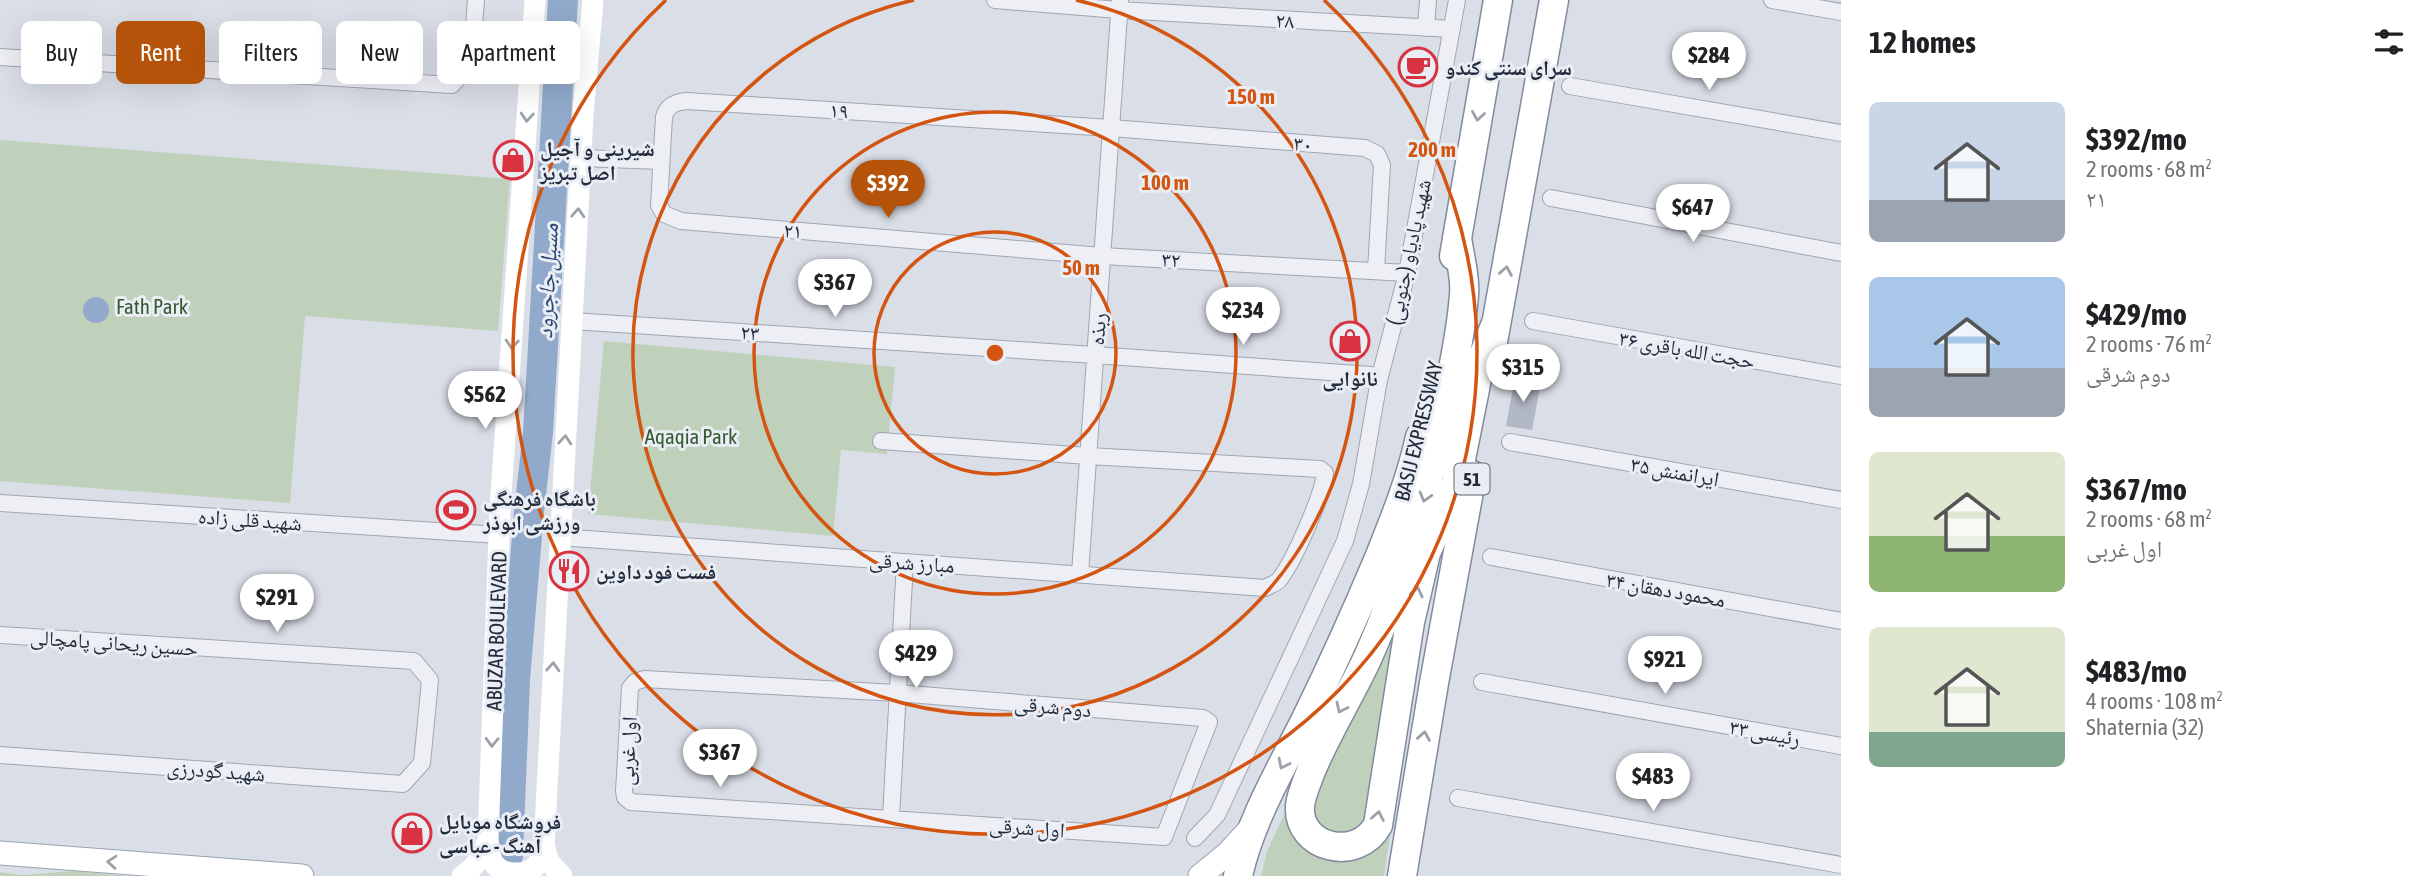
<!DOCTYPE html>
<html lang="en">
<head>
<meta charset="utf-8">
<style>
  :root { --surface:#fff; --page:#f6f6f6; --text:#202124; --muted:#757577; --accent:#b45309 }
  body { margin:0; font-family:"Asap Condensed","Noto Naskh Arabic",sans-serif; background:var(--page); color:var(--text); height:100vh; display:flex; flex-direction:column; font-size:26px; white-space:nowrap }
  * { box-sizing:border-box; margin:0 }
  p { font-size:23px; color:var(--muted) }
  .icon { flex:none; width:38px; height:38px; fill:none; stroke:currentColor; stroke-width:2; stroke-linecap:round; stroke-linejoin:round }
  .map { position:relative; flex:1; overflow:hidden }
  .sheet { display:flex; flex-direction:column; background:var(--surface); width:595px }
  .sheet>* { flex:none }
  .hud { position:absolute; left:21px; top:21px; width:665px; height:63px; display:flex; gap:14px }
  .price { position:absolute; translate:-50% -60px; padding:0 16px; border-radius:24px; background:#fff; color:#222; font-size:23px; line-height:46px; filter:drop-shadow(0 2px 4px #0008) }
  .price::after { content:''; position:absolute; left:50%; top:42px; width:21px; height:16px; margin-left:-10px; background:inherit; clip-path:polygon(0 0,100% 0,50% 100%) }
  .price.selected { background:var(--accent); color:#fff }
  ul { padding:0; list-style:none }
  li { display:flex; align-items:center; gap:21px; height:175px; padding:0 28px }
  li span { display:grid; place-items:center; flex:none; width:196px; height:140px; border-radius:10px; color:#555 }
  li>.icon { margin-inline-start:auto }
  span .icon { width:84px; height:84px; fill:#fffc; stroke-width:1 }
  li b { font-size:30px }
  h2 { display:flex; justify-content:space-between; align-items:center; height:84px; padding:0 28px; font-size:30px }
  .tag { padding:0 24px; border-radius:10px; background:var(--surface); box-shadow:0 7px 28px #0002; font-size:24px; line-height:63px }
  .tag.selected { background:var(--accent); color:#fff }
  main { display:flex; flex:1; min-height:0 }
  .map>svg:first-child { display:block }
  .green { fill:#bfd1bb }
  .water { fill:#91aacb }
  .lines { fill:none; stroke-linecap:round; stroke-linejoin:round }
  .river { stroke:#91aacb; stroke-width:30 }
  .building { fill:#b1b7c4 }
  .street-casing { stroke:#9fa5b1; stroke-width:18 }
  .primary-casing { stroke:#99a2b3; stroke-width:25 }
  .highway-casing { stroke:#818a9e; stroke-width:31 }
  .street { stroke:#edeff5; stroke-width:16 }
  .secondary { stroke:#fff; stroke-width:21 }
  .primary { stroke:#fff; stroke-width:23 }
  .highway { stroke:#fff; stroke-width:28 }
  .oneway { stroke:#9ca0a8 }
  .ring { fill:none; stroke:#d45411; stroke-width:3.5 }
  .labels { text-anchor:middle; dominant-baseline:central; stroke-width:6; stroke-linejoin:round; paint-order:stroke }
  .shield { fill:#e9edf4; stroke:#5e6574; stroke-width:2 }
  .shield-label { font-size:19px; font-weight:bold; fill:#232b3d }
  .street-label { font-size:21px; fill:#232b3d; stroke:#e9edf4 }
  .poi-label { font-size:21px; font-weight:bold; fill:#232b3d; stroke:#e9edf4; text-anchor:start }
  .park-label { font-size:21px; fill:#355a30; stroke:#e9edf4 }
  .water-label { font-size:23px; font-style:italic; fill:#2b4774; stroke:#e9edf4 }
  .centre { fill:#d45411; stroke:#e9edf4; stroke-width:3.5 }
  .ring-label { font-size:21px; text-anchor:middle; font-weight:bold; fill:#d45411; stroke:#e9edf4; stroke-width:6; stroke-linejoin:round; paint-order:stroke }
</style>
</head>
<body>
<main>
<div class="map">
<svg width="1841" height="876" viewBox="0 0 1841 876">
  <rect width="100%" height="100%" fill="#dadee7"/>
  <path class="green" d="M 0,140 L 510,179 L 498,331 L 305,316 L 290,503 L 0,481 Z
    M 604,341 L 895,367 L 887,454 L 841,450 L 833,536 L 588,514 Z
    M 1440,534 L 1398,781 L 1384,876 L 1261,876 L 1267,851 L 1299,783 L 1326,858 C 1348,864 1363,856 1381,844 Z
    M 1408,576 L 1364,830 L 1332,836 L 1307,812 Z
    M 74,871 L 124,876 L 0,876 L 0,872 L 23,875 Z"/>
  <path class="water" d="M83 310a13 13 0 1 1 26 0a13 13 0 1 1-26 0Z"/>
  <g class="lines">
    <path class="river" d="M 508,856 L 515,680 L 529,512 L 538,432 L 563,0"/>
  </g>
  <path class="building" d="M 1339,322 L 1365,326 L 1360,360 L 1334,356 Z
    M 1515,377 L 1541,382 L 1532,430 L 1506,426 Z"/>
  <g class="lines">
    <defs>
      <path id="street" d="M 995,0 L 1119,10 L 1452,29
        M 1772,0 L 1841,12
        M 1426,28 L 1428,0
        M 0,57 L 452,85 L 471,64 L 476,0
        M 1570,86 L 1841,133
        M 581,158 L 661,161
        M 1551,198 L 1841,253
        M 1376,271 L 1382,165 L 1377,154 L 1365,148 L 1111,128 L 687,101 C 676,102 667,105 664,117 L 659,205 L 664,214 L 681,221 L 1102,256 L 1407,273
        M 572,321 L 1095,355 L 1371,375 L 1379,380
        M 1533,321 L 1841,376
        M 1510,442 L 1841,500
        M 0,503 L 499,535
        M 559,537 L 1265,588 C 1270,585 1275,584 1279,580 C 1293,563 1323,495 1325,473 L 1320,469 L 1088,456 L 881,441
        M 1491,557 L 1841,621
        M 1080,574 L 1120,0
        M 0,635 L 414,661 L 430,680 L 422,763 L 403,784 L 0,755
        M 644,679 L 897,693 L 1203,718 L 1209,722 L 1164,837 L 631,802 L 625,797 L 624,791 L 630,688 L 635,682 Z
        M 1482,682 L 1841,746
        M 1458,798 L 1841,865
        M 891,817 L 905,562
        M 1195,838 L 1217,815 L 1345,541 L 1361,484 L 1379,380 L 1407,273 L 1457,0"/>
      <path id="primary" d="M 0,853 L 302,876
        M 1200,876 L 1227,854 L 1249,830"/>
      <path id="highway" d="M 1457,237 C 1459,255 1466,277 1464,295 C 1461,335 1452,376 1443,415 C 1425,498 1403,579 1368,657 C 1350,696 1327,732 1311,771 C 1307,782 1301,795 1300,806 C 1297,848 1357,863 1378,825 L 1410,622 L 1426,553 L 1456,484 L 1480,364 L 1496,323
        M 1454,256 L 1498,0
        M 1493,342 L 1554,0
        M 1238,876 C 1249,823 1282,767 1306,719 C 1332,666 1356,613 1379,558 C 1395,518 1411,479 1420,437
        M 1402,876 L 1434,683 L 1472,475"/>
    </defs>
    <use href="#street" class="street-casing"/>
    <use href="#primary" class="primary-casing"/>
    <use href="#highway" class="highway-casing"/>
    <use href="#street" class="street"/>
    <path class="secondary" d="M 488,840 C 489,847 489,855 493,862 C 501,876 525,876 536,866 C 541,860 542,852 544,845
      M 462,876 C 477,866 482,856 488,840 L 500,510 L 535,0
      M 562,876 L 549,862 L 544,845 L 583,115 L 593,0"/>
    <use href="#primary" class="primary"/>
    <use href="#highway" class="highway"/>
  </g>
  <defs><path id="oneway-chevron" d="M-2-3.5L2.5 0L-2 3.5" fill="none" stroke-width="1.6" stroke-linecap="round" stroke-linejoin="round" transform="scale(1.75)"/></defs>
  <g class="oneway">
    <use href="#oneway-chevron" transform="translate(1478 116) rotate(99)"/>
    <use href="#oneway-chevron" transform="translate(527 117) rotate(94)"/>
    <use href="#oneway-chevron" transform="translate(578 213) rotate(-87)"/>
    <use href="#oneway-chevron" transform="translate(1506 271) rotate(-80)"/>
    <use href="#oneway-chevron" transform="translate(512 344) rotate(94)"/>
    <use href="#oneway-chevron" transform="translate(565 440) rotate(-86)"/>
    <use href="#oneway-chevron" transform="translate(1425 497) rotate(106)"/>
    <use href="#oneway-chevron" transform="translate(1417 592) rotate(-77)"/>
    <use href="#oneway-chevron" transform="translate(553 667) rotate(-87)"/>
    <use href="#oneway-chevron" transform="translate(1341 708) rotate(116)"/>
    <use href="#oneway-chevron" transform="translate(1424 736) rotate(-80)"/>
    <use href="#oneway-chevron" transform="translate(492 742) rotate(92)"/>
    <use href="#oneway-chevron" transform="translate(1283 764) rotate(116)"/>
    <use href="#oneway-chevron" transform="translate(1378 816) rotate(-79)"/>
    <use href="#oneway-chevron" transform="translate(112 862) rotate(-176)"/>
  </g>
  <g class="ring">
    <circle cx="995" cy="353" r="121"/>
    <circle cx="995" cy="353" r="241"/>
    <path d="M1076 0A362 362 0 1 1 914 0"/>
    <path d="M1324 0A482 482 0 1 1 666 0"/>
  </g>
  <defs>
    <symbol id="cafe-ring" viewBox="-11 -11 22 22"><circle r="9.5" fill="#e9edf4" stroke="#d93241" stroke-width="1.5"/><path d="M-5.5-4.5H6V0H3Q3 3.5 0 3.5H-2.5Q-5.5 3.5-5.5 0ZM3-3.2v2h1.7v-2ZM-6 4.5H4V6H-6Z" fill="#d93241"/></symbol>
    <symbol id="shop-ring" viewBox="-11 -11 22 22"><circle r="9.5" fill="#e9edf4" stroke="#d93241" stroke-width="1.5"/><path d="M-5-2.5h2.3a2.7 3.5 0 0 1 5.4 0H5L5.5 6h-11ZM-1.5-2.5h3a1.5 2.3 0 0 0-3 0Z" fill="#d93241"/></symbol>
    <symbol id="stadium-ring" viewBox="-11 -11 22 22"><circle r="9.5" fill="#e9edf4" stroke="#d93241" stroke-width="1.5"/><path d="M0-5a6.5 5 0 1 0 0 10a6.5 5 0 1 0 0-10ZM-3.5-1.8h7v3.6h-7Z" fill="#d93241"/></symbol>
    <symbol id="restaurant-ring" viewBox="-11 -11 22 22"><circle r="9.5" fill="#e9edf4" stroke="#d93241" stroke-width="1.5"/><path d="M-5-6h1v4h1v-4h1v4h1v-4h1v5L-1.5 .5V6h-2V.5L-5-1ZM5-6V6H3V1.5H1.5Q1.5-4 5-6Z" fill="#d93241"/></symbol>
  </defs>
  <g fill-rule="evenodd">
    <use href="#cafe-ring" x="1396" y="45" width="44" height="44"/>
    <use href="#shop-ring" x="491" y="138" width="44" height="44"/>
    <use href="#shop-ring" x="1328" y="319" width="44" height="44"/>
    <use href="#stadium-ring" x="434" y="488" width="44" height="44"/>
    <use href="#restaurant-ring" x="547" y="549" width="44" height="44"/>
    <use href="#shop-ring" x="390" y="811" width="44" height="44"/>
  </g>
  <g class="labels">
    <rect class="shield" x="1454.5" y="463.5" width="35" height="31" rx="5"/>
    <g class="shield-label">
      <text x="1472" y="479">51</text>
    </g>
    <g class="street-label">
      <text transform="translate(1285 20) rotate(3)">۲۸</text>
      <text transform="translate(839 110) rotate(4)">۱۹</text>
      <text transform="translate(1303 143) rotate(5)">۳۰</text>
      <text transform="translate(793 230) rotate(5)">۲۱</text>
      <text transform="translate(1408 252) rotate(-78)">شهید پادیاو (جنوبی)</text>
      <text transform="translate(1171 259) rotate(3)">۳۲</text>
      <text transform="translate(1097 329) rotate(-86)">ربذه</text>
      <text transform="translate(750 332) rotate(4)">۲۳</text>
      <text transform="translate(1687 349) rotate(10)">حجت الله باقری ۳۶</text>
      <text transform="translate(1418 431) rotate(-76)">BASIJ EXPRESSWAY</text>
      <text transform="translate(1675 471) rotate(10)">ایرانمنش ۳۵</text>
      <text transform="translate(250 519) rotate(4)">شهید قلی زاده</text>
      <text transform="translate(912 562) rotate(4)">مبارز شرقی</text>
      <text transform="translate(1666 589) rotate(10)">محمود دهقان ۳۴</text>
      <text transform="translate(496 631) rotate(-88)">ABUZAR BOULEVARD</text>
      <text transform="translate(114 642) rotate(4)">حسین ریحانی پامچالی</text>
      <text transform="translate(1053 706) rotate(5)">دوم شرقی</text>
      <text transform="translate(1765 732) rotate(10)">رئیسی ۳۳</text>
      <text transform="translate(627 751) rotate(-87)">اول غربی</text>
      <text transform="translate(216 770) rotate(4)">شهید گودرزی</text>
      <text transform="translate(1027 827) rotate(4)">اول شرقی</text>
    </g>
    <g class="poi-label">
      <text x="1445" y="67">سرای سنتی کندو</text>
      <text x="540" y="148">شیرینی و آجیل<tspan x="540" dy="24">اصل تبریز</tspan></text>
      <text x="1350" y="378" text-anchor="middle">نانوایی</text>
      <text x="483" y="498">باشگاه فرهنگی<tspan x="483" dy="24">ورزشی ابوذر</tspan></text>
      <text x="596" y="571">فست فود داوین</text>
      <text x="439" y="821">فروشگاه موبایل<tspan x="439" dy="24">آهنگ - عباسی</tspan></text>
    </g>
    <g class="park-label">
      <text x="152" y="306">Fath Park</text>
      <text x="691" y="436">Aqaqia Park</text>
    </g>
    <g class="water-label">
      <text transform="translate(547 281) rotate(-87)">مسیل جاجرود</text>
    </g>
  </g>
  <circle cx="995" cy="353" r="10" class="centre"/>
  <g class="ring-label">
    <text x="1251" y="104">150 m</text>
    <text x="1432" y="157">200 m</text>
    <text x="1165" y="190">100 m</text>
    <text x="1081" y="275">50 m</text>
  </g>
</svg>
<b class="price" style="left:1709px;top:92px">$284</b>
<b class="price selected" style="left:888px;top:220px">$392</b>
<b class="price" style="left:1693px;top:244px">$647</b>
<b class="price" style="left:835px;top:319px">$367</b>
<b class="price" style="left:1243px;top:347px">$234</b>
<b class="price" style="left:1523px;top:404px">$315</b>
<b class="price" style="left:485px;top:431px">$562</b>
<b class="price" style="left:277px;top:634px">$291</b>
<b class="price" style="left:916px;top:690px">$429</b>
<b class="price" style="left:1665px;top:696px">$921</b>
<b class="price" style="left:720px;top:789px">$367</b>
<b class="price" style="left:1653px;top:813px">$483</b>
<div class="hud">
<a class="tag">Buy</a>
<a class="tag selected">Rent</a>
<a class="tag">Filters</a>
<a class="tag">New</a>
<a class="tag">Apartment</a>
</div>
</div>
<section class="sheet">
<h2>12 homes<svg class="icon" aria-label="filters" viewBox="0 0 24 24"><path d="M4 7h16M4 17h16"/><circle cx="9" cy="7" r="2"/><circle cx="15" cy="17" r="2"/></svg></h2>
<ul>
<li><span style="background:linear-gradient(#c9d6e8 70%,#9aa5b1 0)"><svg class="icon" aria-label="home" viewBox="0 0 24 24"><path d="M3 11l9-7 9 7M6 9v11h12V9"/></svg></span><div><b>$392/mo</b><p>2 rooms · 68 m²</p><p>۲۱</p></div></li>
<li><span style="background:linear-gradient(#a9c7e8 65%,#9aa5b1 0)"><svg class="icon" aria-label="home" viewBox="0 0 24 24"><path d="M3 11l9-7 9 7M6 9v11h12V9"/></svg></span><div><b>$429/mo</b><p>2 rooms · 76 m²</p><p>دوم شرقی</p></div></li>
<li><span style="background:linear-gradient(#dfe7d0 60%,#8fb573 0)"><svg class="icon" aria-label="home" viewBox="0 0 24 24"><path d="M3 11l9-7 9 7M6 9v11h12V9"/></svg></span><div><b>$367/mo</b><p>2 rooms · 68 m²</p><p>اول غربی</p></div></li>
<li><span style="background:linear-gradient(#dfe7d0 75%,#7fa58c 0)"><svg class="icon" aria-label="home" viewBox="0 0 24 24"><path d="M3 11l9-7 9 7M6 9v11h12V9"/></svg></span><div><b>$483/mo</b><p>4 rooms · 108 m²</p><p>Shaternia (32)</p></div></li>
</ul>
</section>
</main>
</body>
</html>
